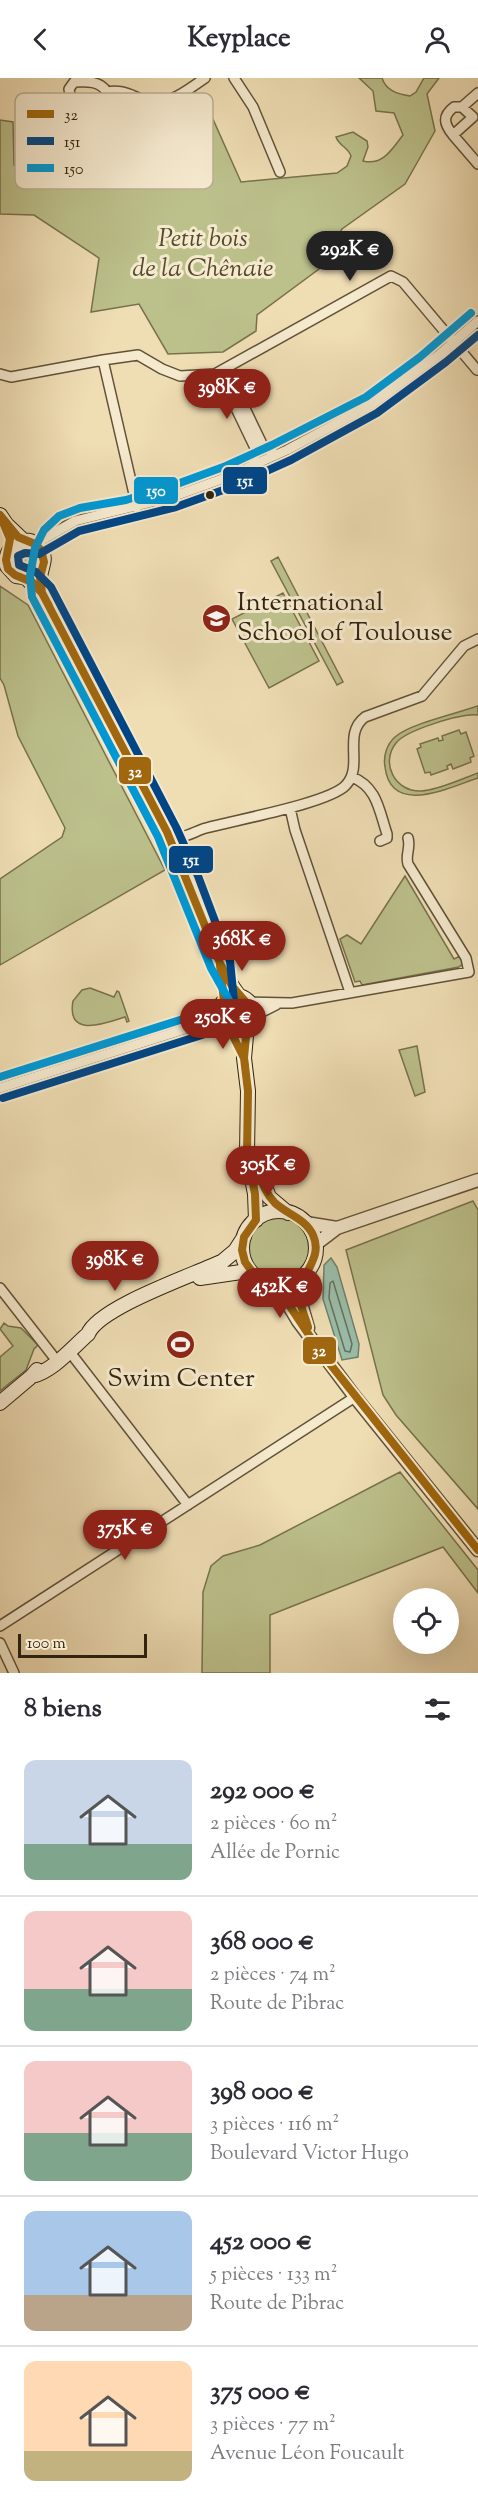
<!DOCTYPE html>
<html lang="fr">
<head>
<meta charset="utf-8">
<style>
  :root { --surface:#fff; --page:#f7f7f7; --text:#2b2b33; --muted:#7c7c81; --line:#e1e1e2; --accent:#8f2418 }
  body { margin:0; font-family:"Sorts Mill Goudy",serif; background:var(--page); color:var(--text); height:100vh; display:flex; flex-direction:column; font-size:22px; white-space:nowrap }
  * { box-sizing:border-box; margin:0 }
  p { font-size:20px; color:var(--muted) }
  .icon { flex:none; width:33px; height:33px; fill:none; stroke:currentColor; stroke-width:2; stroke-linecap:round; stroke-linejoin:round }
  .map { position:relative; height:1595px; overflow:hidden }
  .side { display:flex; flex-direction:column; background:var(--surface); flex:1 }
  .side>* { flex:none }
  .controls { position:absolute; left:393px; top:1510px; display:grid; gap:12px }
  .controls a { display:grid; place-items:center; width:66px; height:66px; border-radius:50%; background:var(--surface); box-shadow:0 6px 24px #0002; font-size:30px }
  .scale { position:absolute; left:18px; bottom:15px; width:129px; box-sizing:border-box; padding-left:6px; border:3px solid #32240f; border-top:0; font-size:16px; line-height:21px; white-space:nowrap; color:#32240f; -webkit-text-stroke:4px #f5e9ce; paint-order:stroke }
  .price { position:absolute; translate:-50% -51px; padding:0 14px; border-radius:21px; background:var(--accent); color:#fff; font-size:20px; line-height:39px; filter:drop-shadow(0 2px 3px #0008) }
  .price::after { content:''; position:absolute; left:50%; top:36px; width:18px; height:14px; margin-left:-9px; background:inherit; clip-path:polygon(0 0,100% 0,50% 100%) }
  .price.on { background:#222; color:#fff }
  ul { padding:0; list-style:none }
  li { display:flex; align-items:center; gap:18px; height:150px; padding:0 24px }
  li+li { border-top:2px solid var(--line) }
  li span { display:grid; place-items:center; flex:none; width:168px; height:120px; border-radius:12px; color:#555 }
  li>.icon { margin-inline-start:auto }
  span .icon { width:72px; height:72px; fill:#fffc; stroke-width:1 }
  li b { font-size:26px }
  h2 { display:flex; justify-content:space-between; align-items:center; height:72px; padding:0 24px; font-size:26px }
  header { display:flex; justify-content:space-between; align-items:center; height:78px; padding:0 24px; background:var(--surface); font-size:27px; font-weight:700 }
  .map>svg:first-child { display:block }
  .green { fill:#bcc08b; stroke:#77724d; stroke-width:1.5 }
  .water { fill:#9abda9; stroke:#70806b; stroke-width:1.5 }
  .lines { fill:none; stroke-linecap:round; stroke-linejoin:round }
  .shore { stroke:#66705c; stroke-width:1.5 }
  .minor-casing { stroke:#615238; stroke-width:12 }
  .tertiary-casing { stroke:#615238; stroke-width:15 }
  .secondary-casing { stroke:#32240f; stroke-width:16 }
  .minor { stroke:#f5e9ce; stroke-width:9 }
  .tertiary { stroke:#f5e9ce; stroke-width:12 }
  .secondary { stroke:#f5e9ce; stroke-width:14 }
  .bus-1-casing { stroke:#f5e9ce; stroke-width:12 }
  .bus-2-casing { stroke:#f5e9ce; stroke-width:12 }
  .bus-3-casing { stroke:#f5e9ce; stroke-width:12 }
  .bus-1 { stroke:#a0670f; stroke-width:8 }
  .bus-2 { stroke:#004687; stroke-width:8 }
  .bus-3 { stroke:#0098d4; stroke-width:8 }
  .bus-dot { fill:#32240f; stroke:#f5e9ce; stroke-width:2 }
  .labels { text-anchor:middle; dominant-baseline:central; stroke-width:6; stroke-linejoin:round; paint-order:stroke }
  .park-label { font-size:26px; font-style:italic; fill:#544b2e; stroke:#f5e9ce }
  .poi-label { font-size:26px; fill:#32240f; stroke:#f5e9ce; text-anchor:start }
  .key { fill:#f5e9ce; stroke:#baae95; stroke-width:1.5 }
  .key-label { font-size:16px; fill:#32240f }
  .line-badge { stroke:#f5e9ce; stroke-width:2 }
  .badge-label { font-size:16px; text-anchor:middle; font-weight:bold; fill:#fff }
</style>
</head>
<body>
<header><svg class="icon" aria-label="back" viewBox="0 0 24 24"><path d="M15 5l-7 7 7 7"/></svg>Keyplace<svg class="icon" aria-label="person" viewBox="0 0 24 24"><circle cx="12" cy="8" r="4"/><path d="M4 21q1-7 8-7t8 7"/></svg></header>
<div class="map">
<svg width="478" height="1595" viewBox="0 0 478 1595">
  <rect width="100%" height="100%" fill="#efddb4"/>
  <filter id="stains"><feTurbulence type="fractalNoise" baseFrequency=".00333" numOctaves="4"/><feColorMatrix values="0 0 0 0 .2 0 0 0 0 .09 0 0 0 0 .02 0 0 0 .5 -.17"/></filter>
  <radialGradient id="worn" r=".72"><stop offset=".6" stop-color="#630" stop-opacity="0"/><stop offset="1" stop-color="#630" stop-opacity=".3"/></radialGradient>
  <path class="green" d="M 359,0 L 382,0 C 386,13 398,16 410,18 L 416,14 L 424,0 L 439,0 L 427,16 L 435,53 L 405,106 L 342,151 L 319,191 L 257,237 L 256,253 L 223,274 L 168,276 L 139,226 L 91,234 L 99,180 L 34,137 L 0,136 L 0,42 L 13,44 L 14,87 L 41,93 L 197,70 L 194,38 L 212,39 L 241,104 L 337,95 L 347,88 L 351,78 C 348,69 339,68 336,59 L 353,54 L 367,63 L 368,69 L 363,83 C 383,88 392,71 403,57 L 394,35 L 376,33 L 373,13 Z
    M 24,468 L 35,472 L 39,484 L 32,494 L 20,494 L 11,485 L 13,473 Z
    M 278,479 L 343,604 L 337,607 L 271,483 Z
    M 0,508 L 28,527 L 165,792 L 0,887 L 0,801 L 62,759 L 65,750 L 18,658 L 4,607 L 0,600 Z
    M 283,515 L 319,583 L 269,610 L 232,541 Z
    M 478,628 L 478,637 C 462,635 406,652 396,665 C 380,685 395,714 421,713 C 439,712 461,701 478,695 L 478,700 C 450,709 391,739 385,689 C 383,678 387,666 395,659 C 409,646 458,635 478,628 Z
    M 459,652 L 461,656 L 466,654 L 474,678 L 470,680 L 471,684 L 453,691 L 451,686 L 447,688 L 448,691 L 431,697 L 430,694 L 425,695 L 417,671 L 421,669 L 420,666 L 438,660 L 439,663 L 443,662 L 442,658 Z
    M 405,798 L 454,881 L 460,878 L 463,886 L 459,889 L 362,907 L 360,903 L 355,904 L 340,861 L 347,857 L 361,866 Z
    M 90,910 L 114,919 L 117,913 L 119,914 L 129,943 L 127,944 L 125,939 C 106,945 66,961 73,923 L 82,912 Z
    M 417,968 L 425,1014 L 415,1018 L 399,972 Z
    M 473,1123 L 478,1132 L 478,1431 L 396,1337 L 383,1317 L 346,1172 Z
    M247 1169a32 32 0 1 1 64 0a32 32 0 1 1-64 0Z
    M 4,1245 L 8,1248 L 21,1250 L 38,1267 L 34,1271 L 26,1292 L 0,1313 L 0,1279 L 13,1268 L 0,1251 Z
    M 400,1394 L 478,1492 L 478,1515 L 443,1469 L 270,1537 L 270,1595 L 202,1595 L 203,1514 L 211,1488 L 223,1478 L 260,1467 Z"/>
  <path class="water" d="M 331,1180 L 337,1189 L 359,1266 L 358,1279 L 342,1282 L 323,1221 L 324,1187 Z"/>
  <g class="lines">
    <path class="shore" d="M 333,1203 L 352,1266 L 350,1274 L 345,1273 L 329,1220 L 330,1205 Z"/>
    <defs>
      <path id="minor" d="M 234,0 L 253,29 L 280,94
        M 74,4 C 87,3 100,3 107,14 C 104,28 92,38 77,35 L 72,28 L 69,11 Z
        M 107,14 C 122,11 130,17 144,22 C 167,30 187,12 205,0
        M 454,29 L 462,29 L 473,39 L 453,57 C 444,46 442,38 454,29 Z
        M 462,29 L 478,15
        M 453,57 L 478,86
        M 226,291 L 263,368 L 276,377
        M 219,295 L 256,372 L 252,388
        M 0,296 L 11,299 L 103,282
        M 137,429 L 103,282 L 138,277 L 162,291 L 180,298 L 215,296 L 391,198 L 403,204 L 477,292
        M 35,466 L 75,443 L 172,419 L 222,401 L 287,372 L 371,327 L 440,276 L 478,243
        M 352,699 C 377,709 379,732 387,756 L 387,760 L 380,763
        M 290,730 L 295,752 L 350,914
        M 168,755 C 172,758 175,760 180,759 C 189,758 198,752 206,750 C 235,742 330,725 346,707 C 364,688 342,656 365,639 L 422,618 L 464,568 L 478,561
        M 248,924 L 292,925 L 469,894 L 466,880 L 408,786 C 405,777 411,770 408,760
        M 252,939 L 276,927
        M 0,1010 L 220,940
        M 0,1210 L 53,1278
        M 69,1273 L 188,1427
        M 0,1548 L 355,1319
        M 0,1565 L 14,1595"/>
      <path id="tertiary" d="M 306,1145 L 337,1150
        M 316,1166 L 337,1150 L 478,1102
        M 305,1197 L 300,1222 L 308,1250
        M 271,1206 L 283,1218 L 298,1243 L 355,1319 L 478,1472"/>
      <path id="secondary" d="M 0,437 L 6,446 L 24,463
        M 42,490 L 31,500 L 16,498 L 7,488 C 2,467 30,451 42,473 C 47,482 40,491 40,501 C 40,505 42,510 42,515
        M 27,501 L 42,515 C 88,601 136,687 177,776 C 198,822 209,878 239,918
        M219 935a17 17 0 1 1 34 0a17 17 0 1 1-34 0Z
        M 247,947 L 244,980 L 248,1013 L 247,1075 L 255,1116 L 256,1142
        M 255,1082 L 269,1119 L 288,1135
        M242 1170a37 37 0 1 1 74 0a37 37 0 1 1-74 0Z
        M 200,1200 L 241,1194 L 254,1197
        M 32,1298 C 53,1293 72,1270 88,1256 C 99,1229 194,1197 223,1183 L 235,1173 L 244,1159
        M 0,1325 L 32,1298 L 37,1292"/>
    </defs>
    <use href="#minor" class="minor-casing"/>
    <use href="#tertiary" class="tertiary-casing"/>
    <use href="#secondary" class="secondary-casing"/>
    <use href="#minor" class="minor"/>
    <use href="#tertiary" class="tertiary"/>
    <use href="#secondary" class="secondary"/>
    <defs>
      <path id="bus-1" d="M 0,437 L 10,461 L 6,482 L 8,491 L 15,497 L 32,504 L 42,515 L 167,754 L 220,885 L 232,908 L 252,931 L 252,939 L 247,947 L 244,980 L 248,1013 L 247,1075 L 255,1116 L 256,1142 L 244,1159 L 242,1172 L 245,1184 L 256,1199 L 271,1206 L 283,1218 L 319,1272 L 478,1472
        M 0,437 L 18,459 L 35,466 L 41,472 L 44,484 L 40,499 L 42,515 L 49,528
        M 220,887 L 224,923 L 219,932 L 220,940 L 229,950 L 244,980 L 245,987
        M 257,1088 C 260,1101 265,1115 275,1125 C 287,1136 306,1141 313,1157 C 323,1179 303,1193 300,1213 C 298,1226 305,1237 308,1249"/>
      <path id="bus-2" d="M 3,1020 L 224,950 L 230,944 L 230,934 L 234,923 L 230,883 L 198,798 L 176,749 L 51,509 L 36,494 L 19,487 L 18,478 L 25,475 L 39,476 L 79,453 L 176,429 L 226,411 L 291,382 L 377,335 L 446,284 L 478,257"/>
      <path id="bus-3" d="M 0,999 L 218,930 L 225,931 L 237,940 L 241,936 L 241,933 L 230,924 L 211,890 L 158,759 L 32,519 L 30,498 L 35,470 L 44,452 L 59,438 L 80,430 L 126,422 L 177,406 L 226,388 L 272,367 L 366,319 L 420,279 L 471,235"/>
    </defs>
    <use href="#bus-1" class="bus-1-casing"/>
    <use href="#bus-2" class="bus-2-casing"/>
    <use href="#bus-3" class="bus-3-casing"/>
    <use href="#bus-1" class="bus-1"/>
    <use href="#bus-2" class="bus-2"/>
    <use href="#bus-3" class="bus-3"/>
  </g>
  <defs>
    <symbol id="school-disc" viewBox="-11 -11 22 22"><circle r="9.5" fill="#8f2418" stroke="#f5e9ce"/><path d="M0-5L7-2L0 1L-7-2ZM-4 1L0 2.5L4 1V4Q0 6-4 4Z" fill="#fff"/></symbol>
    <symbol id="stadium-disc" viewBox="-11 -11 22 22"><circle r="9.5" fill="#8f2418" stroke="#f5e9ce"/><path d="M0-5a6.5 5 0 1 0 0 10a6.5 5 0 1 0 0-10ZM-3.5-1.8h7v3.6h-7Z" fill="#fff"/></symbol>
  </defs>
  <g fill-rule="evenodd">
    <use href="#school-disc" x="200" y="524" width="33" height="33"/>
    <use href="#stadium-disc" x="164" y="1250" width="33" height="33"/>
  </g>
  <circle class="bus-dot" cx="210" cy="417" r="5"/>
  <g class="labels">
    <g class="park-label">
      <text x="203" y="161">Petit bois<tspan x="203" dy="30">de la Chênaie</tspan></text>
    </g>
    <g class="poi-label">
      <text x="237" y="525">International<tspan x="237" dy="30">School of Toulouse</tspan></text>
      <text x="181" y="1301" text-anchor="middle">Swim Center</text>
    </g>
  </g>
  <rect x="15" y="15" width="198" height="96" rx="9" class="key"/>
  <rect x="27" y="32" width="27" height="8" fill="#a0670f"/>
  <rect x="27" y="59" width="27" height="8" fill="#004687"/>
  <rect x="27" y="86" width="27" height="8" fill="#0098d4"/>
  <g class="key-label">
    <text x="64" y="42">32</text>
    <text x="64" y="69">151</text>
    <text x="64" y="96">150</text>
  </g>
  <g class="line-badge">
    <rect x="222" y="388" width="46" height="29" rx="6" fill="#004687"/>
    <rect x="133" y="398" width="46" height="29" rx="6" fill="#0098d4"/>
    <rect x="118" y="678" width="34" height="29" rx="6" fill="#a0670f"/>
    <rect x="168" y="767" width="46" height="29" rx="6" fill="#004687"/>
    <rect x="302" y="1258" width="35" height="29" rx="6" fill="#a0670f"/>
  </g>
  <g class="badge-label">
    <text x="245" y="408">151</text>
    <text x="156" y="418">150</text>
    <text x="135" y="699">32</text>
    <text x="191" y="787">151</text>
    <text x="319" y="1278">32</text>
  </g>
  <rect width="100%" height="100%" filter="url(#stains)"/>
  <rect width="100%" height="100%" fill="url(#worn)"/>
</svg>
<div class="controls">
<a><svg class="icon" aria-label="locate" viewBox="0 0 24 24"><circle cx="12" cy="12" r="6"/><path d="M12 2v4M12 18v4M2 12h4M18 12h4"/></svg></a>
</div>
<div class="scale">100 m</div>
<b class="price on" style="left:350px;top:204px">292K €</b>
<b class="price" style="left:227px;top:342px">398K €</b>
<b class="price" style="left:242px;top:894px">368K €</b>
<b class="price" style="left:223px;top:972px">250K €</b>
<b class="price" style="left:268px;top:1119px">305K €</b>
<b class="price" style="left:115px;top:1214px">398K €</b>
<b class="price" style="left:280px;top:1241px">452K €</b>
<b class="price" style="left:125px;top:1483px">375K €</b>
</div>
<section class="side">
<h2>8 biens<svg class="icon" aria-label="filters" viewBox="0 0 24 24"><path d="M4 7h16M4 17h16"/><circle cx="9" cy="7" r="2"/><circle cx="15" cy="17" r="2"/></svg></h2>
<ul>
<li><span style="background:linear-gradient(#c9d6e8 70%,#7fa58c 0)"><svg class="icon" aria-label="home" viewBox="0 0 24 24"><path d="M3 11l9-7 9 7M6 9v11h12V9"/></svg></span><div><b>292 000 €</b><p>2 pièces · 60 m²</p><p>Allée de Pornic</p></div></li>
<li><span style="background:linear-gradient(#f6c9c9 65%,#7fa58c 0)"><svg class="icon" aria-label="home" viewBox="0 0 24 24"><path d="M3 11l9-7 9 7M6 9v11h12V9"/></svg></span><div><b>368 000 €</b><p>2 pièces · 74 m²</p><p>Route de Pibrac</p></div></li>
<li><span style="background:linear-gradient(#f6c9c9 60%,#7fa58c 0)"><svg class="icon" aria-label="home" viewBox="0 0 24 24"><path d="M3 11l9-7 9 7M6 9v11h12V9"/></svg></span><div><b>398 000 €</b><p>3 pièces · 116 m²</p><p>Boulevard Victor Hugo</p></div></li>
<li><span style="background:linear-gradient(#a9c7e8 70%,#b9a48a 0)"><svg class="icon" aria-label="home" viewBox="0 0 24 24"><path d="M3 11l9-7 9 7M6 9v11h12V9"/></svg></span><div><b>452 000 €</b><p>5 pièces · 133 m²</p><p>Route de Pibrac</p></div></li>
<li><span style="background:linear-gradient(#ffd9b3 75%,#c2b280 0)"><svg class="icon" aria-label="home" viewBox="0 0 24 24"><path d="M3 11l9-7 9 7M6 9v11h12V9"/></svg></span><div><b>375 000 €</b><p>3 pièces · 77 m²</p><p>Avenue Léon Foucault</p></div></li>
</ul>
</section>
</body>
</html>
